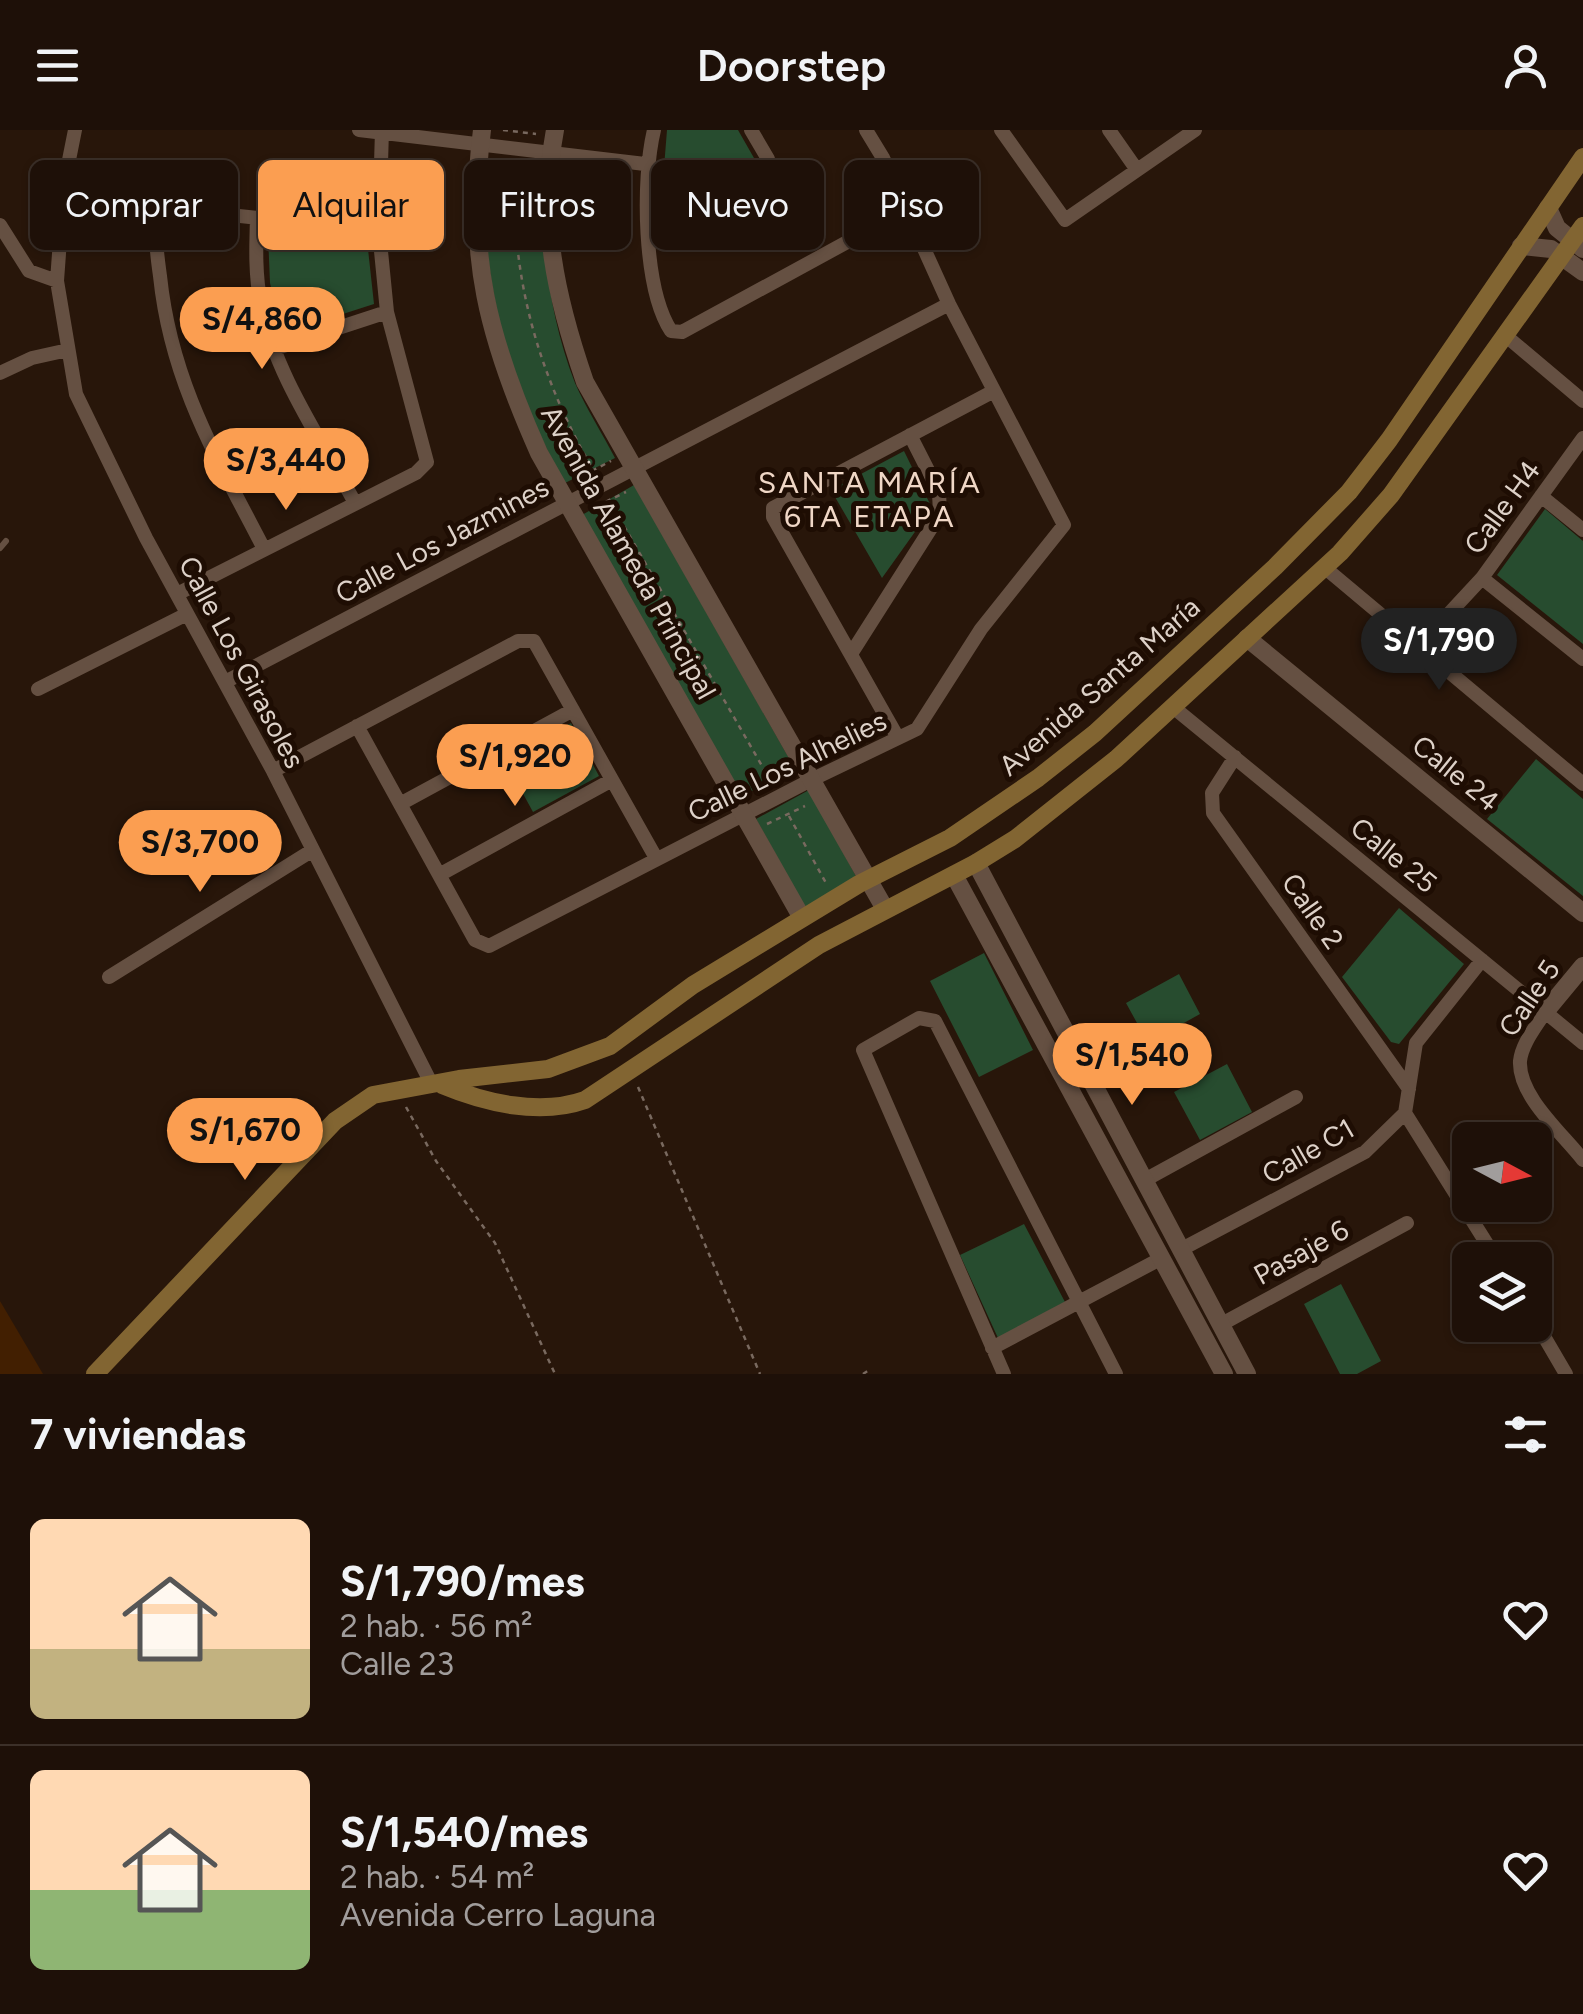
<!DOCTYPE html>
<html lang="es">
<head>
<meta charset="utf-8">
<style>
  :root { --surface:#1e1008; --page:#261912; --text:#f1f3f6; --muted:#a19d9c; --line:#3c3029; --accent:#fb9e51 }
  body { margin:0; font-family:Figtree,sans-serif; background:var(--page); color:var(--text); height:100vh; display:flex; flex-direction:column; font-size:38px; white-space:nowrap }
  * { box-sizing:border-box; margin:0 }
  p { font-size:32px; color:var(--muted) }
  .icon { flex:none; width:55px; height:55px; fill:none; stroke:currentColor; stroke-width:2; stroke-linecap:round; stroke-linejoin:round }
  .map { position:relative; height:1244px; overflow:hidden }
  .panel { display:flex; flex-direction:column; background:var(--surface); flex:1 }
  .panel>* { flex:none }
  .top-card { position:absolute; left:30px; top:30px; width:1000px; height:90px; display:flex; gap:20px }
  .needle { width:65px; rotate:97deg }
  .buttons { position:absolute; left:1452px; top:992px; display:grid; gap:20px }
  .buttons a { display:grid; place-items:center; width:100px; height:100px; border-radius:15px; background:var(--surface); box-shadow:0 2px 8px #0004,0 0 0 2px var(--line); font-size:50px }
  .price { position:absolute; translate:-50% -85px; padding:0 22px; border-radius:35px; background:var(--accent); color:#111; font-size:32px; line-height:65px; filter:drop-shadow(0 2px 5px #0008) }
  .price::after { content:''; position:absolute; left:50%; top:60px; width:30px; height:22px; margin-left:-15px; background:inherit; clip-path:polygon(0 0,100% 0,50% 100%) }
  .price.on { background:#222; color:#fff }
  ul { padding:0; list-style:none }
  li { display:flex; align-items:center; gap:30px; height:250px; padding:0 30px }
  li+li { border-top:2px solid var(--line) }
  li span { display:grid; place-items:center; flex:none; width:280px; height:200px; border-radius:15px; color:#555 }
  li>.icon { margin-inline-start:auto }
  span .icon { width:120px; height:120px; fill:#fffc; stroke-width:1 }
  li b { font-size:42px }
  h2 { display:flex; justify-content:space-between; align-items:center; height:120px; padding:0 30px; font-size:42px }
  .pill { padding:0 35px; border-radius:15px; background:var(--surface); box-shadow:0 2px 8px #0004,0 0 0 2px var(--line); font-size:35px; line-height:90px }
  .pill.on { background:var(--accent); color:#111 }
  header { display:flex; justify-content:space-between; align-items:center; height:130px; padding:0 30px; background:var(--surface); font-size:45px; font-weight:600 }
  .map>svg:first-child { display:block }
  .green { fill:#274c2f }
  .building { fill:#421f01 }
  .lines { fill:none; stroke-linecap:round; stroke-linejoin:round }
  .path { stroke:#79695f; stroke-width:2.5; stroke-dasharray:5 5; stroke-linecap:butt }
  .service { stroke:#655042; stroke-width:6 }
  .minor { stroke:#655042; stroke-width:14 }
  .tertiary { stroke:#655042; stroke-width:18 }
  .secondary { stroke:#826532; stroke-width:18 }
  .labels { text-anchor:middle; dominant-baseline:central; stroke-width:10; stroke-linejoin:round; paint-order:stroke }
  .street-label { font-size:28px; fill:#ddd1c8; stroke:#1e0d03 }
  .neighbourhood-label { font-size:30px; letter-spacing:2.5px; fill:#f0d7c6; stroke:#1e0d03 }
</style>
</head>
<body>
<header><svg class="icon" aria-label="menu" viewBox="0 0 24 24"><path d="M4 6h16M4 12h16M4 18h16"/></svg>Doorstep<svg class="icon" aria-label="person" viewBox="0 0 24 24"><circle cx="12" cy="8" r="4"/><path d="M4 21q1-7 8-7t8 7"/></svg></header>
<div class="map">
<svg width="1583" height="1244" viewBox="0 0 1583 1244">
  <rect width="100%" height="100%" fill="#28160a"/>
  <path class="green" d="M 667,0 L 738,0 L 758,35 L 671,83 L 661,75 Z
    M 486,34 L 542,40 C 542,115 548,183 575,253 C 586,278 602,303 615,328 L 565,353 C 509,255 478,147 486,34 Z
    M 276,100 L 367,110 L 374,174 L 287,202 L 281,199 L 270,153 L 268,105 Z
    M 904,321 L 932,378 L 882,448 L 831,360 Z
    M 634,355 L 794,637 L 742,667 L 582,385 Z
    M 1545,379 L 1583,411 L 1583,514 L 1497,445 Z
    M 571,593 L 599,646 L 533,682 L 504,629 Z
    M 1536,629 L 1583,669 L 1583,766 L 1487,689 Z
    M 809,660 L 857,748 L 805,777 L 756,689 Z
    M 1399,778 L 1464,834 L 1399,914 L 1391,912 L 1342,847 Z
    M 984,823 L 1033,920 L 979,947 L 930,851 Z
    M 1179,844 L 1200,884 L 1148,913 L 1126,873 Z
    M 1227,934 L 1252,982 L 1200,1010 L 1174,962 Z
    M 1024,1094 L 1065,1172 L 998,1208 L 960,1125 Z
    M 1341,1154 L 1381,1231 L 1357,1244 L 1340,1244 L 1304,1174 Z"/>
  <path class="building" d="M 0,1171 L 43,1244 L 0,1244 Z"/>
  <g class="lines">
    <path class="path" d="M 503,0 L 536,4
      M 495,33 L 527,36
      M 515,35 C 510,147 538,244 593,340
      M 574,350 L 611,331
      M 609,370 L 773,655
      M 597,376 L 626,362
      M 789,686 L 826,753
      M 767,694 L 805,676
      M 638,957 L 760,1244
      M 406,977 L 436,1031 L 495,1113 L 555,1244
      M 863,1244 L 869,1240"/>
    <path class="service" d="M 0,418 L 6,411"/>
    <path class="minor" d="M 75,0 L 64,55 L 57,151 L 76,264 L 146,408 L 273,641 L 432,955
      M 359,0 L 645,34
      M 654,0 C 642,49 643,158 671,201 L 682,202 L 906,80
      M 1001,0 L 1065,90 L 1195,0
      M 1109,0 L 1137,40
      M 257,88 C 256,117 255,145 261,174 C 274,243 322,311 355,373
      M 0,95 L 29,141 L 57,151
      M 648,106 L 768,44 L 768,29 L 751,0
      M 1506,206 L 1583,271
      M 277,218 L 387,182
      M 0,243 L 32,228 L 68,220
      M 1541,366 L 1583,400
      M 264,419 C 216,326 171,252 160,146 C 157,124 154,105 159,84 L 174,79 L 379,101
      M 1324,437 L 1583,654
      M 1482,448 L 1583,529
      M 177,464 L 416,343 L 427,332 L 387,182 L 379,101 L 382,0
      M 1418,517 L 1482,448 L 1583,308
      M 851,524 L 940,384 L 939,362 L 910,305
      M 225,552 L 949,174
      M 38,559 L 187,484
      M 1173,577 L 1583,913
      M 357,596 L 475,810 L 489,816 L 811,650 L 917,599 L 981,499 L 1064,395 L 949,174 L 883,28 L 866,0
      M 898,608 L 773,387 L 773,378 L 994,261
      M 1235,627 L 1212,663 L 1213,683 L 1409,959
      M 273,641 L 518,511 L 534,511 L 656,728
      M 400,674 L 573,580
      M 439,745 L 612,650
      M 109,847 L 313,720
      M 1545,882 C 1536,897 1522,913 1520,931 C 1518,966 1563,1004 1583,1030
      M 1405,983 L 1497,1130
      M 1143,1051 L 1296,967
      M 1180,1120 L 1365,1022 L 1405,983 L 1416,913 L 1482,830
      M 1535,1191 L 1566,1244
      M 1220,1195 L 1407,1093
      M 992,1218 L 1162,1128
      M 1004,1244 L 863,920 L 919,888 L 935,891 L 1116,1244"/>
    <path class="tertiary" d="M 482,0 C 466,125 488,209 539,323 L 802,788
      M 555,0 C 538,89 556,168 585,252 L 885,779
      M 1548,78 L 1557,98 L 1583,119
      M 1521,116 L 1551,119 L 1583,142
      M 1247,508 L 1583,783
      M 976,733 L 1247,1244
      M 954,745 L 1224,1244
      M 1545,882 L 1583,836"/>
    <path class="secondary" d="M 442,955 C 485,973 540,986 585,970 L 819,815 L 976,733 L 1015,709 L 1116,629 L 1340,423 L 1391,365 L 1583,96
      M 95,1244 L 335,991 L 373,965 L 459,949 L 548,939 L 610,916 L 693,855 L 859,754 L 950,708 L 1038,648 L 1095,603 L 1275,437 L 1349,362 L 1389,310 L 1583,27"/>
  </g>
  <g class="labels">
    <g class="street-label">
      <text transform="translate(1502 377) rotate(-54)">Calle H4</text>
      <text transform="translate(442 410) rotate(-28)">Calle Los Jazmines</text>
      <text transform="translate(629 422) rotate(61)">Avenida Alameda Principal</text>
      <text transform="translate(242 532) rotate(62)">Calle Los Girasoles</text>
      <text transform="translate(1099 556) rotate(-41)">Avenida Santa María</text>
      <text transform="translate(787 636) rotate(-26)">Calle Los Alhelies</text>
      <text transform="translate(1456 643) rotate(39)">Calle 24</text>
      <text transform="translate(1394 725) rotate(39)">Calle 25</text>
      <text transform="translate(1313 781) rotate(55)">Calle 2</text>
      <text transform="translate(1529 868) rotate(-56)">Calle 5</text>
      <text transform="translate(1308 1021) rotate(-30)">Calle C1</text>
      <text transform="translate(1301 1122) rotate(-29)">Pasaje 6</text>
    </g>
    <g class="neighbourhood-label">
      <text x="870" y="352">SANTA MARÍA<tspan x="870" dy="34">6TA ETAPA</tspan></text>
    </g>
  </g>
</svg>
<div class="buttons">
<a><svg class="needle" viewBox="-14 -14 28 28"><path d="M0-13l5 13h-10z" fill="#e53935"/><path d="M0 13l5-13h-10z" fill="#a19d9c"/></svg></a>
<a><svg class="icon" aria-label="layers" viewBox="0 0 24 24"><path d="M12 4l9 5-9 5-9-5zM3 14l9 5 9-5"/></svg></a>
</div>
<b class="price" style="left:262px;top:242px">S/4,860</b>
<b class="price" style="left:286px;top:383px">S/3,440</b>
<b class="price on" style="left:1439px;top:563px">S/1,790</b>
<b class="price" style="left:515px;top:679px">S/1,920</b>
<b class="price" style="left:200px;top:765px">S/3,700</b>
<b class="price" style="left:1132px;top:978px">S/1,540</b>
<b class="price" style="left:245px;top:1053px">S/1,670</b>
<div class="top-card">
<a class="pill">Comprar</a>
<a class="pill on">Alquilar</a>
<a class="pill">Filtros</a>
<a class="pill">Nuevo</a>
<a class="pill">Piso</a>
</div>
</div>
<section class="panel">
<h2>7 viviendas<svg class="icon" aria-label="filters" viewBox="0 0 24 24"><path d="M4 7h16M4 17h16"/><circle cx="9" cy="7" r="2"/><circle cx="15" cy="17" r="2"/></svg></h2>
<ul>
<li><span style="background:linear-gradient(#ffd9b3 65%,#c2b280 0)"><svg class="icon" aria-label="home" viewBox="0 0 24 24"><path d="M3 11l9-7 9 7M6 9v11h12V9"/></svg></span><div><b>S/1,790/mes</b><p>2 hab. · 56 m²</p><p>Calle 23</p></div><svg class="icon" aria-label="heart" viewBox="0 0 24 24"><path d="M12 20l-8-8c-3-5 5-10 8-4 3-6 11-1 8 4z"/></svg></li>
<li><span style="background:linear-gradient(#ffd9b3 60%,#8fb573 0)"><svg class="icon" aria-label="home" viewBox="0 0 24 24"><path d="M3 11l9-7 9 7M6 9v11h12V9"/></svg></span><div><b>S/1,540/mes</b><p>2 hab. · 54 m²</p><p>Avenida Cerro Laguna</p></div><svg class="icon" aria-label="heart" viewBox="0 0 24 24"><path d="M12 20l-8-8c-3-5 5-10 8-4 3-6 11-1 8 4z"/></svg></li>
</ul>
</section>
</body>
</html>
